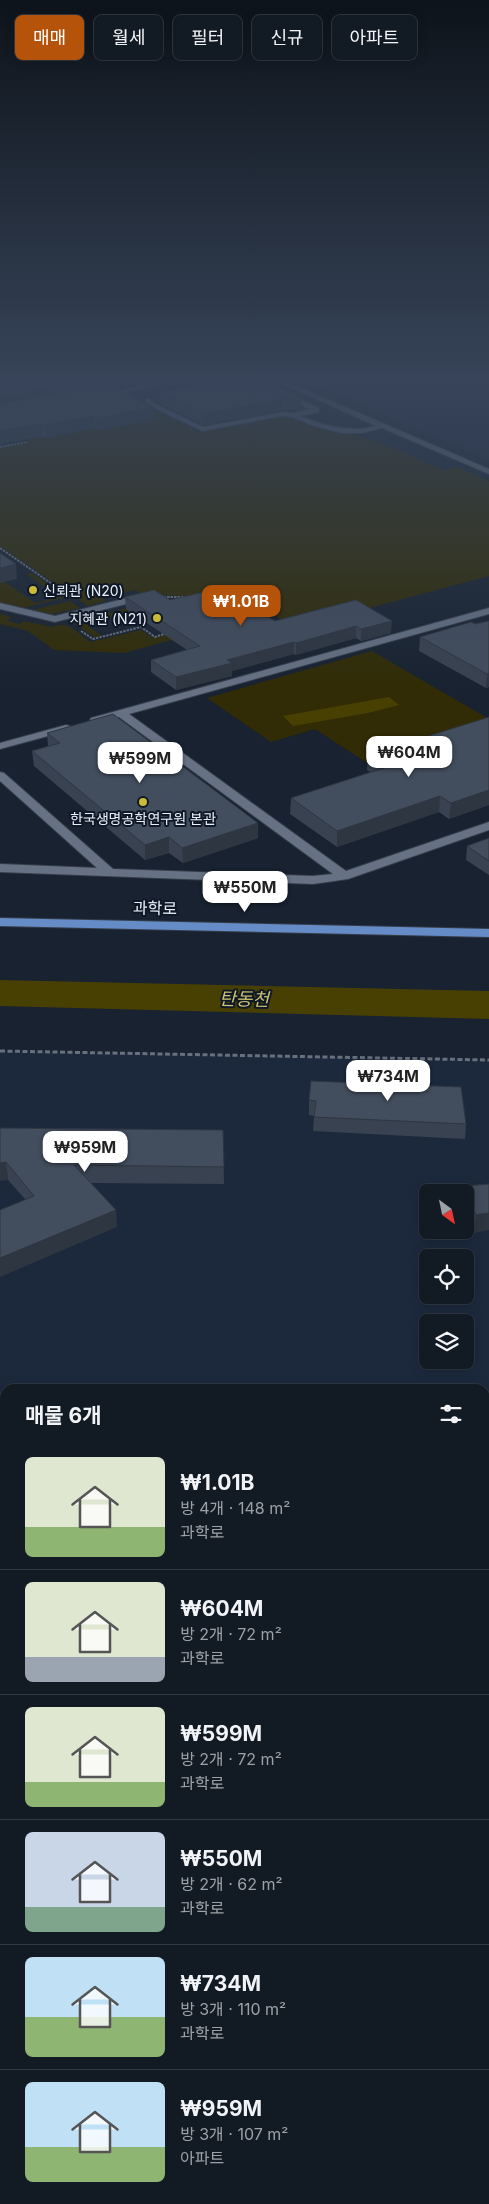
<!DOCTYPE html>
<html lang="ko">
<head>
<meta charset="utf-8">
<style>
  :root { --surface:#121a24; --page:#1f2731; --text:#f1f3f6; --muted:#9ca1a6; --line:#313841; --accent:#b45309 }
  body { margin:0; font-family:Inter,"Noto Sans KR",sans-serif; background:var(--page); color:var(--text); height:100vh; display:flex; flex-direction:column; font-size:19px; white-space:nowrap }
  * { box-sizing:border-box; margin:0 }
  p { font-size:16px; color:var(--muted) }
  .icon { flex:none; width:28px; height:28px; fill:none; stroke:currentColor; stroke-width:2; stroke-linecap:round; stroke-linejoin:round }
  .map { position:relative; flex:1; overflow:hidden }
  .sheet { position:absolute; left:0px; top:1384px; width:490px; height:821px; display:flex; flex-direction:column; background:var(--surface); border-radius:15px 15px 0 0; box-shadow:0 2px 12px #0003,0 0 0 1px var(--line) }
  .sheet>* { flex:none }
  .banner { position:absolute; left:15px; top:15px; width:460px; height:45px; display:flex; gap:10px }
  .needle { width:32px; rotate:147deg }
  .buttons { position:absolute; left:419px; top:1184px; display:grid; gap:10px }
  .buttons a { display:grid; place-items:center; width:55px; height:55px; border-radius:8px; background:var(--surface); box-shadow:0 2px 12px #0003,0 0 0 1px var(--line); font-size:25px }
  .price { position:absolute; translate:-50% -42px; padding:0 11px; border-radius:10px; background:#fff; color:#222; font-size:16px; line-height:32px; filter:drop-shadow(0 1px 2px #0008) }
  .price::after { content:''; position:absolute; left:50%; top:30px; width:15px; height:11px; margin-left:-8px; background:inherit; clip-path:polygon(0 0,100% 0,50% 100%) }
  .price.current { background:var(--accent); color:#fff }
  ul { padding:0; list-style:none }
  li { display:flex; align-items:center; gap:15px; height:125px; padding:0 25px }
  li+li { border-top:1px solid var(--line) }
  li span { display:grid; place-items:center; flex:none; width:140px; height:100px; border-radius:8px; color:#555 }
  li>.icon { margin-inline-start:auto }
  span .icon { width:60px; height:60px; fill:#fffc; stroke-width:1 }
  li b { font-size:21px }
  h2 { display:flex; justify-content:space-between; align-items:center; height:60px; padding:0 25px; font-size:21px }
  .tag { padding:0 18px; border-radius:8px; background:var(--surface); box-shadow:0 2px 12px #0003,0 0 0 1px var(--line); font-size:18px; line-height:45px }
  .tag.current { background:var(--accent); color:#fff }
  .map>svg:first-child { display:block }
  .built { fill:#1c293d; fill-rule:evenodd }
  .green { fill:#312c05 }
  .water { fill:#484003 }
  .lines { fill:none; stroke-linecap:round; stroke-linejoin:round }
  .river { fill:#484003; fill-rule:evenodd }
  .minor-casing { stroke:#363d4a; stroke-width:2 }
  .major-casing { stroke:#363d4a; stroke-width:2 }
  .path-far1 { stroke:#67707c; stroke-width:2; stroke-dasharray:2.5 1; stroke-linecap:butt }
  .path { stroke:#67707c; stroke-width:3; stroke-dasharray:5 2.5; stroke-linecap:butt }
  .minor { fill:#667284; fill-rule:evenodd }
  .major { fill:#658cc7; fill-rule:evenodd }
  .wall { fill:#394250 }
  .shaded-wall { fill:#2e3641 }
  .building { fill:#424d5d; stroke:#2e3641 }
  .poi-dot { fill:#cbba39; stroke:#0f1826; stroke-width:2 }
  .labels { text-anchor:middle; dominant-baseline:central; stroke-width:4; stroke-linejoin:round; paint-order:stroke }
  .far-poi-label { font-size:14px; fill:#e9f0fa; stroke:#0f1826; text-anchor:start }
  .street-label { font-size:16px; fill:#e9f0fa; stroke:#0f1826 }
  .water-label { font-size:18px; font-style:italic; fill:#cec370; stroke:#0f1826 }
</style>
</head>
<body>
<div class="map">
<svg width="489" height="2204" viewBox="0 0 489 2204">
  <rect width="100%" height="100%" fill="#182230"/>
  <path class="built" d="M 308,381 L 489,381 L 489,461 L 372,409 Z
    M 0,1051 L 489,1060 L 489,2204 L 119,2204 L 117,2200 L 485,2200 L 485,1389 L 5,1389 L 5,2004 L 0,1995 ZM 428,1192 L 465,1192 L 465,1230 L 428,1230 ZM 428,1258 L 465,1258 L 465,1295 L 428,1295 ZM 428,1322 L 465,1322 L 465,1360 L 428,1360 Z"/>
  <path class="green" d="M 158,411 L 199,432 L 284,415 L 295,420 L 354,434 L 385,444 L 443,470 L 457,467 L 489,481 L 489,576 L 295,628 L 271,613 L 124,653 L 54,650 L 28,631 L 0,624 L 0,614 L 12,617 L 6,620 L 19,624 L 24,621 L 53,627 C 66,619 80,634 90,642 L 141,630 L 153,638 L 201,626 L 224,597 L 143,595 L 135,590 L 102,598 L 106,601 L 88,606 L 0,546 L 0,448 L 30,442 L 23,437 L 40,434 L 46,438 L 95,428 L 98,430 Z
    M 32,573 L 67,597 L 24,608 L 0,602 L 0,583 L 5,582 L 35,603 L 59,597 L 26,574 Z
    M 70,601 L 80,608 L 52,614 L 32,610 Z
    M 133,606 L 140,610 L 86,624 L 102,636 L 94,637 L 74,623 Z
    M 372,651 L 489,719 L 372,766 L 315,729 L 271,742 L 207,698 Z
    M 0,1995 L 5,2004 L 5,2200 L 117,2200 L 119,2204 L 0,2204 Z"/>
  <path class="water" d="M 389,697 L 399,705 L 368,713 L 293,726 L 283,716 Z"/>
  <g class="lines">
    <path class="river" d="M 0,980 L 489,991 L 489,1019 L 0,1006 Z"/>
    <defs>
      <path id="minor" d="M 164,381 L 180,381 L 102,397 L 99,395 Z
        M 248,381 L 257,381 L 319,408 L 319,412 L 300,416 C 324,426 350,433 376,426 L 276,381 L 285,381 L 489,469 L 489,474 L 382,428 L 362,433 L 342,433 L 314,426 L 292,417 L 282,416 L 202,431 L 144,403 L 146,399 L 150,399 L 152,402 L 203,427 L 282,412 L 293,413 L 309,409 Z
        M 135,596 L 138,597 L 138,601 L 55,622 L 0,609 L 0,603 L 55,616 Z
        M 489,608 L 489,614 L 129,714 L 346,871 L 489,822 L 489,830 L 348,879 L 313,884 L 0,872 L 0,864 L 97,868 L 0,781 L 0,772 L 4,773 L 113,869 L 313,876 L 333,874 L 119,717 L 95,723 L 90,720 L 91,718 Z
        M 66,725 L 70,726 L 71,728 L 70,730 L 0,749 L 0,743 Z"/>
      <path id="major" d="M 0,918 L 489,929 L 489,937 L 0,926 Z"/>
    </defs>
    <use href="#minor" class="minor-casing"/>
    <use href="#major" class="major-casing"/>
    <path class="path-far1" d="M 45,381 L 64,386
      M 54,382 L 62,381
      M 0,447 L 28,442
      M 0,548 L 71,597
      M 160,597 L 187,597
      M 81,631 L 93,639 L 141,627 L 155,637 L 167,633"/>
    <path class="path" d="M 0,1051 L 489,1060"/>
    <use href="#minor" class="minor"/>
    <use href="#major" class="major"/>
  </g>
  <path class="wall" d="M 96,386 L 153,420 L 98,430 L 95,428 L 46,438 L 42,436 L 0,444 L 55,387 Z
    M 159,392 L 301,398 L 301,409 L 282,410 L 203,425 L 159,403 Z
    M 125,597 L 170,600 L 275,621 L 356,600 L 391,633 L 361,641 L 356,638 L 296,655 L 294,654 L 232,671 L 232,676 L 176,690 L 151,672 L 151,660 L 187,650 L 126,609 Z
    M 489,621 L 489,687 L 486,688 L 419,651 L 420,637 Z
    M 489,717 L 489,805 L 449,819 L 439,812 L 337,847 L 290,814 L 291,798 L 371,772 L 367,770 L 368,755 Z
    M 47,733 L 258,823 L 258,838 L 183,863 L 169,853 L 145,860 L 34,766 L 32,751 L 48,746 Z
    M 489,838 L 489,875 L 466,860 L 467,846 Z
    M 309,1100 L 466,1124 L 465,1139 L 313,1131 L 314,1116 L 309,1115 Z
    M 0,1128 L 223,1130 L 224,1184 L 91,1183 L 117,1227 L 25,1199 L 8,1180 Z
    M 489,1184 L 474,1233 L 465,1210 L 465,1192 L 464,1192 L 464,1186 Z"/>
  <path class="shaded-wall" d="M 85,381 L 96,381 L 97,391 L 0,409 L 0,397 Z
    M 282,399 L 282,410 L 203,425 L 203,414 Z
    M 153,407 L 153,420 L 98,430 L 97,418 Z
    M 94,416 L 95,428 L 46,438 L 45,425 Z
    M 41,423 L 42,436 L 0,444 L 0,431 Z
    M 16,564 L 17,579 L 0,583 L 0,568 Z
    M 392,621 L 391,633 L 361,641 L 361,629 Z
    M 356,626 L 356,638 L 296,655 L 296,643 Z
    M 294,642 L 294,654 L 232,671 L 232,676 L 176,690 L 176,677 L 227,660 Z
    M 489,673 L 489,687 L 486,688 L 487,674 Z
    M 489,790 L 489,805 L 449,819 L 451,803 Z
    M 440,796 L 439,812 L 337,847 L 337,831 Z
    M 258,823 L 258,838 L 183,863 L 182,848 Z
    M 169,837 L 169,853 L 145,860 L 145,845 Z
    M 6,1162 L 8,1180 L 0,1181 L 0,1163 Z
    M 116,1210 L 117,1227 L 0,1277 L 0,1258 Z
    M 489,1213 L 489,1230 L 474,1233 L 476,1215 Z
    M 489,2064 L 489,2076 L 485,2079 L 485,2066 Z"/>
  <path class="building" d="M 0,381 L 45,381 L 55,387 L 85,381 L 0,397 Z
    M 222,381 L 264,381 L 301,398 L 282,399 L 203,414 L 159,392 Z
    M 107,384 L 153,407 L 97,418 L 94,416 L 45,425 L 41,423 L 0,431 L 0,404 Z
    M 0,553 L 16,564 L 0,568 Z
    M 221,588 L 275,621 L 356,600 L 392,621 L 361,629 L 356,626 L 296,643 L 294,642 L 227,660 L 232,663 L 176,677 L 151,660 L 200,646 L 125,597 L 154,590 L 170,600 Z
    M 489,621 L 489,673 L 487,674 L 420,637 L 471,622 L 475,624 Z
    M 113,714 L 258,823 L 182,848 L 169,837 L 145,845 L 32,751 L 60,743 L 47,733 Z
    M 489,717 L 489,790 L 451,803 L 440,796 L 337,831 L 291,798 L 387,767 L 368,755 Z
    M 489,838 L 489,861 L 467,846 Z
    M 311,1081 L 461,1087 L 466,1124 L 314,1117 L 316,1101 L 309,1100 Z
    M 0,1128 L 223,1130 L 224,1167 L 74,1165 L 116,1210 L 0,1258 L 0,1210 L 34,1196 L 6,1162 L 0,1163 Z
    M 489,1184 L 489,1213 L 476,1215 L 464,1186 Z
    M 489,1807 L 489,2064 L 485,2066 L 485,1810 Z"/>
  <linearGradient id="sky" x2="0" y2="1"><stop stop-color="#0d131a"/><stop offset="0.55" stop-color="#374459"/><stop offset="1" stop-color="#374459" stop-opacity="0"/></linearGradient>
  <rect width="489" height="690" fill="url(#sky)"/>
  <g class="poi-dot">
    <circle cx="33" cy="590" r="5"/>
    <circle cx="157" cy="618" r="5"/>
    <circle cx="143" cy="802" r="5"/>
  </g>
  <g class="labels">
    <g class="far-poi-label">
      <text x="43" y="590">신뢰관 (N20)</text>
      <text x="147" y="618" text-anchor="end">지혜관 (N21)</text>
      <text x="143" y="818" text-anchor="middle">한국생명공학연구원 본관</text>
    </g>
    <g class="street-label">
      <text transform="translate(155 908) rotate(1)">과학로</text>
    </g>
    <g class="water-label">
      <text transform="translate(244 999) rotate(1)">탄동천</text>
    </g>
  </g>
</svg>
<div class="buttons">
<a><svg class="needle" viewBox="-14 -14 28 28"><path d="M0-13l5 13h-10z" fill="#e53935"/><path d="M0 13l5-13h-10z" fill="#9ca1a6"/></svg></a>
<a><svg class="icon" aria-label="locate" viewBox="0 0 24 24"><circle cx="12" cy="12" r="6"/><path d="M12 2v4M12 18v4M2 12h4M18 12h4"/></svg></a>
<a><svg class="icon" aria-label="layers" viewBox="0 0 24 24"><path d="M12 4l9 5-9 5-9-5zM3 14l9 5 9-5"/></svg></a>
</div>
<b class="price current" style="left:241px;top:627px">₩1.01B</b>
<b class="price" style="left:409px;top:778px">₩604M</b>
<b class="price" style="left:140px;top:784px">₩599M</b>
<b class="price" style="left:245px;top:913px">₩550M</b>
<b class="price" style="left:388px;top:1102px">₩734M</b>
<b class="price" style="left:85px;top:1173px">₩959M</b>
<div class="banner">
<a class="tag current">매매</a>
<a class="tag">월세</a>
<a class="tag">필터</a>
<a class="tag">신규</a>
<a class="tag">아파트</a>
</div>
<section class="sheet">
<h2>매물 6개<svg class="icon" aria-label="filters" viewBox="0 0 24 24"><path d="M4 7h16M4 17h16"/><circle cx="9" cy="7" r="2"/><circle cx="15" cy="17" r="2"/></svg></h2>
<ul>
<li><span style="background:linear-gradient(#dfe7d0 70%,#8fb573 0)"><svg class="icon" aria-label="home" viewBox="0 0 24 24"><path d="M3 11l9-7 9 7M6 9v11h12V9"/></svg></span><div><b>₩1.01B</b><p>방 4개 · 148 m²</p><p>과학로</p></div></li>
<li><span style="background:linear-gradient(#dfe7d0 75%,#9aa5b1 0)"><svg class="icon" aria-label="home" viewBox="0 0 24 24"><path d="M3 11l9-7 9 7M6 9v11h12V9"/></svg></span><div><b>₩604M</b><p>방 2개 · 72 m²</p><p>과학로</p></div></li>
<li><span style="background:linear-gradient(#dfe7d0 75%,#8fb573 0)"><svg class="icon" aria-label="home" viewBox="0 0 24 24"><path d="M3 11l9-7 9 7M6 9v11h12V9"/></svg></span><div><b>₩599M</b><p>방 2개 · 72 m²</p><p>과학로</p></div></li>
<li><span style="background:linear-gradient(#c9d6e8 75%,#7fa58c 0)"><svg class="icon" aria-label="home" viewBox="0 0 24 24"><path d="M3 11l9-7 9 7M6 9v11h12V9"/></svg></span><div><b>₩550M</b><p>방 2개 · 62 m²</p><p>과학로</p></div></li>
<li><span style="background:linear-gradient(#bfe0f5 60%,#8fb573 0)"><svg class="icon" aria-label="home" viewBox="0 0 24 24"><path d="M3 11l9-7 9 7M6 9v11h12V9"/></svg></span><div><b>₩734M</b><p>방 3개 · 110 m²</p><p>과학로</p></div></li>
<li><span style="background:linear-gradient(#bfe0f5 65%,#8fb573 0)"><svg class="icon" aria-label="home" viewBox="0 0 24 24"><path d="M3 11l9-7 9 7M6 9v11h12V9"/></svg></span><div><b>₩959M</b><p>방 3개 · 107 m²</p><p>아파트</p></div></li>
</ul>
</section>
</div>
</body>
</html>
